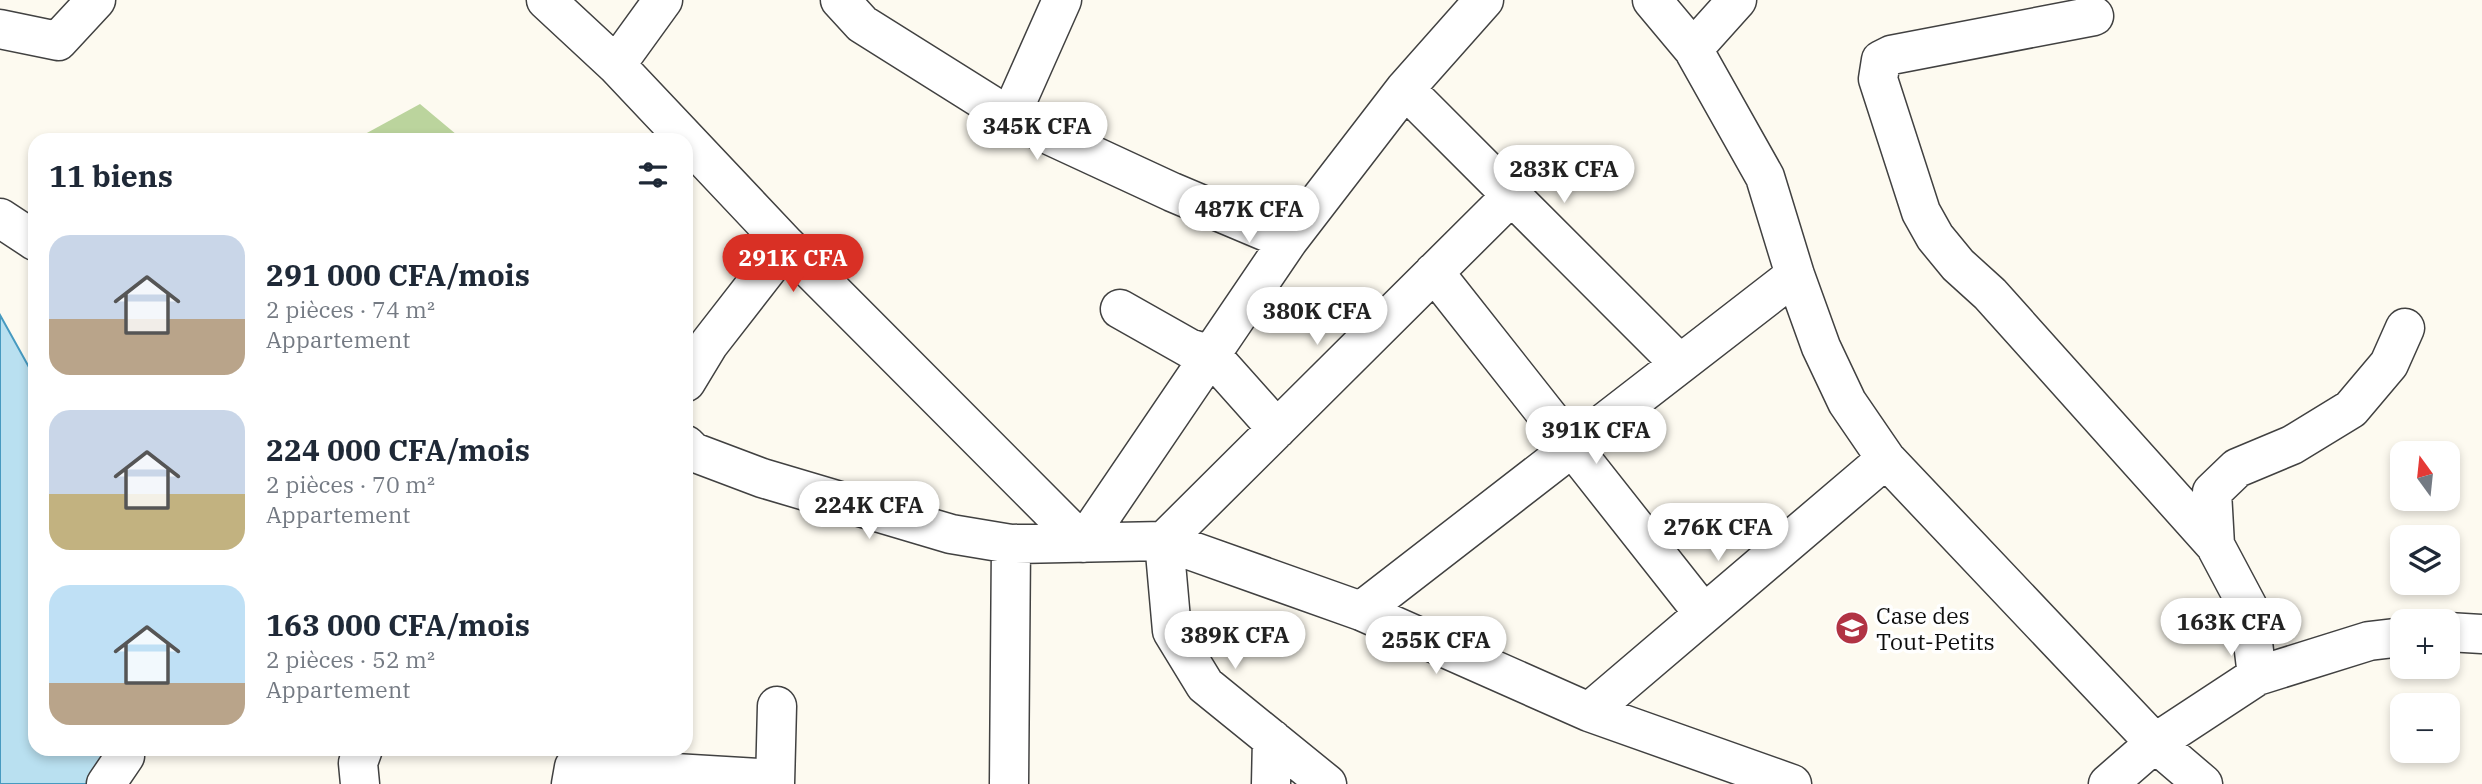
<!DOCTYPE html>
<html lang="fr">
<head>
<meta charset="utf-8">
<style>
  :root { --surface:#fff; --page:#f6f6f7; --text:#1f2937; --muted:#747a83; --accent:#d93025 }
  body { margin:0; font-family:"IBM Plex Serif",serif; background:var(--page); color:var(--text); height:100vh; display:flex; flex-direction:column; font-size:26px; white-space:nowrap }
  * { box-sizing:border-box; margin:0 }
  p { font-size:23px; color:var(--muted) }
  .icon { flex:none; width:38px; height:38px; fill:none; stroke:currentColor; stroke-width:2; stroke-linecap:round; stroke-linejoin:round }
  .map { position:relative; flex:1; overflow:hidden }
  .side { position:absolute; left:28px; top:133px; width:665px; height:623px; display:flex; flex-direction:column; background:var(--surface); border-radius:21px; box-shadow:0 4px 10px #0003 }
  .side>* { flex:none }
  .needle { width:46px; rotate:345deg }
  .buttons { position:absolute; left:2390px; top:441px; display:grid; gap:14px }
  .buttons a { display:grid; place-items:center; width:70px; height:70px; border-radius:14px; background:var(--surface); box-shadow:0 4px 10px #0003; font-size:35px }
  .price { position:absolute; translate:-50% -60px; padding:0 16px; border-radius:24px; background:#fff; color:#222; font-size:23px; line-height:46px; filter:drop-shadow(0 2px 4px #0008) }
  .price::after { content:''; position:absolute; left:50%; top:42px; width:21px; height:16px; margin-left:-10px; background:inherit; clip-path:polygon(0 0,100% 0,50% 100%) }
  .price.on { background:var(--accent); color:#fff }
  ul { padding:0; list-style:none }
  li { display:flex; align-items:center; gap:21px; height:175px; padding:0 21px }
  li span { display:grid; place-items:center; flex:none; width:196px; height:140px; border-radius:21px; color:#555 }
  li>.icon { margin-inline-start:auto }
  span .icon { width:84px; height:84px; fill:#fffc; stroke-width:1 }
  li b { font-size:30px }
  h2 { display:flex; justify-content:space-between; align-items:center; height:84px; padding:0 21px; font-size:30px }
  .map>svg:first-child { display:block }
  .forest { fill:#bbd49d }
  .water { fill:#b9e0f0; stroke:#479ac0; stroke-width:2 }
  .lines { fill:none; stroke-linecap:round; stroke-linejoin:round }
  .minor-casing { stroke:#414141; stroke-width:41 }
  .minor { stroke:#fff; stroke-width:38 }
  .labels { text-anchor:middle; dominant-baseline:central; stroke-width:7; stroke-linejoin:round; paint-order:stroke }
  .poi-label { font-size:23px; fill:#0e0e0e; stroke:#fff; text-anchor:start }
</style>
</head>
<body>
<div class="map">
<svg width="2482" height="784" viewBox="0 0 2482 784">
  <rect width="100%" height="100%" fill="#fdfaf0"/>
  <path class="forest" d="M 420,104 L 463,140 L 354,140 Z"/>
  <path class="water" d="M 0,315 L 35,378 L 35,749 L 110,749 L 90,784 L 0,784 Z"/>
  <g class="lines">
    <defs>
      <path id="minor" d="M 546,0 L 616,65 L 786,245 L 1083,543
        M 840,0 L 862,24 L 1010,117 L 1172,192 L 1288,241
        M 1652,0 L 1693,49 L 1765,177 L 1795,275 L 1821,347 L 1847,402 L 1886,459 L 2155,743 L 2203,784
        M 2094,16 L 1891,55 L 1881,60 L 1878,79 L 1921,212 L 1935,237 L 1958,265 L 1990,294 L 2215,545 L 2249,609 L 2257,676
        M 0,29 L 58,41 L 96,0
        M 1693,49 L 1737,0
        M 616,65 L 663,0
        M 1405,89 L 1680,364
        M 1010,117 L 1062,0
        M 0,218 L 35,241
        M 1434,272 L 1704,614
        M 1120,309 L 1189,348 L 1211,355 L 1277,429
        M 686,382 L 709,344 L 786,245
        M 686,445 L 693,452 L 762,478 L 951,534 L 1011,544 L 1164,541 L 1361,611 L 1589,712 L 1792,784
        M 1083,543 L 1288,241 L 1405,89 L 1484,0
        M 2215,545 L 2212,492 L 2237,468 L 2292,445 L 2351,409 L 2389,364 L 2405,328
        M 1361,611 L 1795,275
        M 2448,632 L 2482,634
        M 1589,712 L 1886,459
        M 106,784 L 125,756
        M 360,784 L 358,763 L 363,749
        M 571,784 L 574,767 L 775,779
        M 775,784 L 777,706
        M 1009,784 L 1011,544
        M 1271,784 L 1272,739
        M 1327,784 L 1205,685 L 1172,631 L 1164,541 L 1512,195
        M 2108,784 L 2155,743 L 2257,676 L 2369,641 L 2403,637"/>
    </defs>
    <use href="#minor" class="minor-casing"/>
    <use href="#minor" class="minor"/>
  </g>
  <defs>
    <symbol id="school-disc" viewBox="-11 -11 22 22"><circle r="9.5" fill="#b13344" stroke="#fff"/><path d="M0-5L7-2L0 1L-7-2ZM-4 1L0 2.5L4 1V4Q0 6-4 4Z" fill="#fff"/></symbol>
  </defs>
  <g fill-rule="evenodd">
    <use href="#school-disc" x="1833" y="609" width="38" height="38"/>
  </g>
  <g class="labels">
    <g class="poi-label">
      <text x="1876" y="615">Case des<tspan x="1876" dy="26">Tout-Petits</tspan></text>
    </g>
  </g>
</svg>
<div class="buttons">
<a><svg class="needle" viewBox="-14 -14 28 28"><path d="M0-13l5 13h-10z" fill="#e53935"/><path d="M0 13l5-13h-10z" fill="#747a83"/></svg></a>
<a><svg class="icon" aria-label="layers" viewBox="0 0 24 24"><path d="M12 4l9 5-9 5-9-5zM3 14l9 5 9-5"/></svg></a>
<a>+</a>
<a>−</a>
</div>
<b class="price" style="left:1037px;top:162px">345K CFA</b>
<b class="price" style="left:1564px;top:205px">283K CFA</b>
<b class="price" style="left:1249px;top:245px">487K CFA</b>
<b class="price on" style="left:793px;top:294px">291K CFA</b>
<b class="price" style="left:1317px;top:347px">380K CFA</b>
<b class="price" style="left:1596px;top:466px">391K CFA</b>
<b class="price" style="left:869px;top:541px">224K CFA</b>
<b class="price" style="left:1718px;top:563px">276K CFA</b>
<b class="price" style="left:2231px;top:658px">163K CFA</b>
<b class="price" style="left:1235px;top:671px">389K CFA</b>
<b class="price" style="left:1436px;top:676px">255K CFA</b>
<section class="side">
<h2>11 biens<svg class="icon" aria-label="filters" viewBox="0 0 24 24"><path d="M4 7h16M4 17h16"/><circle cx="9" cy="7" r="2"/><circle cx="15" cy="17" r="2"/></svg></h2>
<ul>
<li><span style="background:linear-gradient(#c9d6e8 60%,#b9a48a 0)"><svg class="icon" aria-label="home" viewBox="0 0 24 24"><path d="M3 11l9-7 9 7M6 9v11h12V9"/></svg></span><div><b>291 000 CFA/mois</b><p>2 pièces · 74 m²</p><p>Appartement</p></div></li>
<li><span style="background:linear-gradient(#c9d6e8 60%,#c2b280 0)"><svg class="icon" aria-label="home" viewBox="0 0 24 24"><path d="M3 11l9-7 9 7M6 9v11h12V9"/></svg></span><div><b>224 000 CFA/mois</b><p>2 pièces · 70 m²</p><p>Appartement</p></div></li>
<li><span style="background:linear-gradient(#bfe0f5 70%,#b9a48a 0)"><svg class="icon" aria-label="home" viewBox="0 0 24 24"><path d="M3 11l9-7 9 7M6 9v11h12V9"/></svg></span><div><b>163 000 CFA/mois</b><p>2 pièces · 52 m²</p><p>Appartement</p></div></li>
</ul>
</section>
</div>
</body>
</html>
